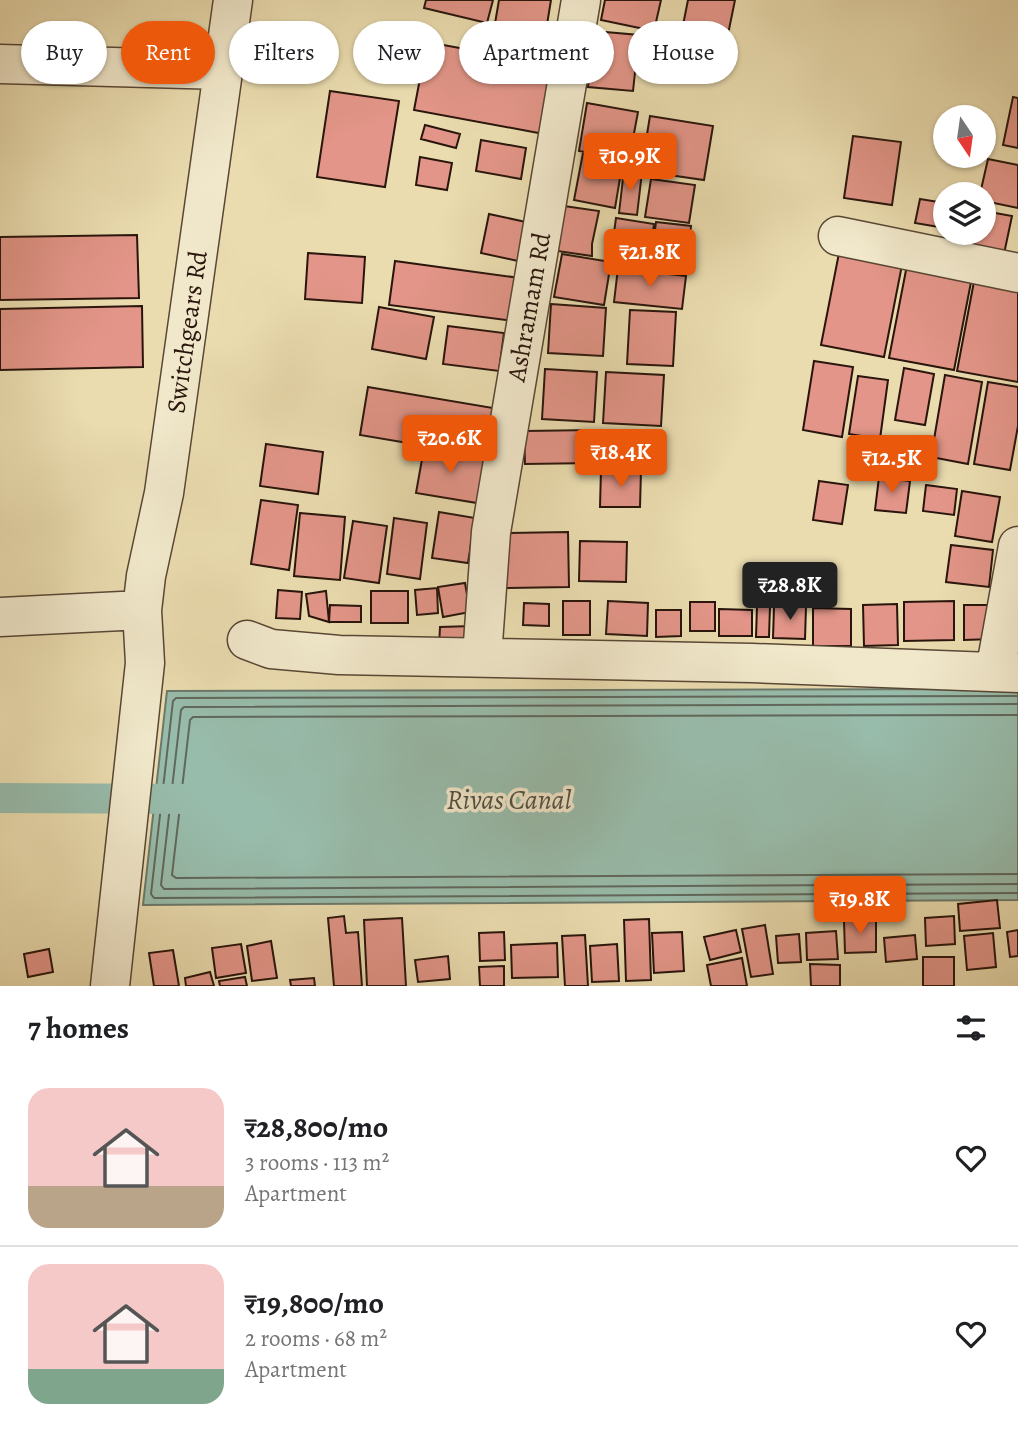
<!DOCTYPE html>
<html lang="en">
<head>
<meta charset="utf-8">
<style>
  :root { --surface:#fff; --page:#f2f2f2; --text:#202124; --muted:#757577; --line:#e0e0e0; --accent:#ea580c }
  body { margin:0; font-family:Alegreya,serif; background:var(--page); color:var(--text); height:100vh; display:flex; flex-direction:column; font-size:26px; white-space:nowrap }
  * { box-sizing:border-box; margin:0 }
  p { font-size:23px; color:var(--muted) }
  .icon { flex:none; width:38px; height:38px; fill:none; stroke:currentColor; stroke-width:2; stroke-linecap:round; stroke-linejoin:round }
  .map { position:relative; height:986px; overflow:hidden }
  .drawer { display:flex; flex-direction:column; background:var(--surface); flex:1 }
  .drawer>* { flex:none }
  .guide { position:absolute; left:21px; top:21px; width:976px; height:63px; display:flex; gap:14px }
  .needle { width:46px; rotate:167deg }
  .controls { position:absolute; left:933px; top:105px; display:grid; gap:14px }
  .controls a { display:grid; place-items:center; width:63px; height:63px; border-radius:50%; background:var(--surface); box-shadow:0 2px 5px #0004; font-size:35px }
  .price { position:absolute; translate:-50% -60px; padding:0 16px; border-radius:7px; background:var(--accent); color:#fff; font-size:23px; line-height:46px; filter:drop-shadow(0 2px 4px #0008) }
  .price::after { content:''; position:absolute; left:50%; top:42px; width:21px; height:16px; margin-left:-10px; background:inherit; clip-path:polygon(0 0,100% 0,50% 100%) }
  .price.active { background:#222; color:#fff }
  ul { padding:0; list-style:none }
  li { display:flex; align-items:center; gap:21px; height:175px; padding:0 28px }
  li+li { border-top:2px solid var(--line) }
  li span { display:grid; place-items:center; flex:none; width:196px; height:140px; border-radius:21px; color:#555 }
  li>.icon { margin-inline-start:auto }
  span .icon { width:84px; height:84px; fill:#fffc; stroke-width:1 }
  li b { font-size:30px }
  h2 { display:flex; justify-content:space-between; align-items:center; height:84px; padding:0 28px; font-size:30px }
  .chip { padding:0 24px; border-radius:32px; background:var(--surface); box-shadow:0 2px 5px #0004; font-size:24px; line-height:63px }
  .chip.active { background:var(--accent); color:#fff }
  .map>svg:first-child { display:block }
  .water { fill:#98bcab; stroke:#6c796b; stroke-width:2 }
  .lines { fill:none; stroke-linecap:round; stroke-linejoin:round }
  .shore { stroke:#60685c; stroke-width:2 }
  .canal { stroke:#98bcab; stroke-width:30 }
  .building { fill:#e29588; stroke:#29150c; stroke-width:2 }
  .minor-casing { stroke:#594735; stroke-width:41 }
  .minor { stroke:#f1e8cb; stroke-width:38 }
  .labels { text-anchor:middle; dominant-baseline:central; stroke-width:7; stroke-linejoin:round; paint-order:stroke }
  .street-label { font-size:26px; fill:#29150c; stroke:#f1e8cb }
  .water-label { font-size:28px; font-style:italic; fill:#504f44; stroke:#f1e8cb }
</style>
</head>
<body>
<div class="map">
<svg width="1018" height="986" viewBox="0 0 1018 986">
  <rect width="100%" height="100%" fill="#eadcaf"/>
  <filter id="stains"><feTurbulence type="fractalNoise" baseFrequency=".00286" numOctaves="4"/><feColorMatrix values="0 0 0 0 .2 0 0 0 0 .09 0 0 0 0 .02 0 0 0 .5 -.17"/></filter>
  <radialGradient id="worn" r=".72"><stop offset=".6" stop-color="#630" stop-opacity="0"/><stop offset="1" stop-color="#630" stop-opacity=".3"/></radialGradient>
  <path class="water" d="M 1018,689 L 1018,900 L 143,905 L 167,691 Z"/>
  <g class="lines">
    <path class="shore" d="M 1018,696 L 176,698 L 173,701 L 151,894 L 154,898 L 1018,893
      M 1018,704 L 184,707 L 181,710 L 161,885 L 164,889 L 1018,884
      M 1018,715 L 193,717 L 190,720 L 172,875 L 176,878 L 1018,874"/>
    <path class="canal" d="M 0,798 L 195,799"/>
  </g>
  <path class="building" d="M 426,0 L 493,0 L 487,23 L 424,8 Z
    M 499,0 L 551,0 L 544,43 L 493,35 Z
    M 605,0 L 661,0 L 654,31 L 601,20 Z
    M 688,0 L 735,0 L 724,54 L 679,45 Z
    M 594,31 L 639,35 L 633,91 L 588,87 Z
    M 427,42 L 557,66 L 544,134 L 414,110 Z
    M 330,91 L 399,101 L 385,187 L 317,177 Z
    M 1013,97 L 1018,98 L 1018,148 L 1003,145 Z
    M 587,103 L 638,112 L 629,160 L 579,151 Z
    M 650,116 L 713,126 L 704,180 L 641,171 Z
    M 425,125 L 460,134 L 456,148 L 421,139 Z
    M 853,136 L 901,142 L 892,205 L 844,198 Z
    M 481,140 L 526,148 L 521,179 L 476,171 Z
    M 583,153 L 623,160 L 615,208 L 574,200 Z
    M 420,157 L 452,163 L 447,190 L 416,185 Z
    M 988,159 L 1018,165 L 1018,208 L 984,201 L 984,194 L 980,194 Z
    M 624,170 L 642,172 L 637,215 L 619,213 Z
    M 651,179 L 695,185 L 689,223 L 645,217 Z
    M 920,199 L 945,203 L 945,228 L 915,223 Z
    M 564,206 L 599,211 L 592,244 L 592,256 L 557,251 Z
    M 984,211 L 1012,216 L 1004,254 L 968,249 L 971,233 L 984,233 Z
    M 489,214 L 526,222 L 518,261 L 481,253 Z
    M 616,218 L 654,224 L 648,267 L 610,262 Z
    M 656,222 L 691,226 L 686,272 L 650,268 Z
    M 137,235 L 139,298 L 0,300 L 0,237 Z
    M 308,253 L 365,257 L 362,303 L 305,299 Z
    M 839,253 L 902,265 L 884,357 L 821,345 Z
    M 562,254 L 611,262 L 604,305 L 554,297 Z
    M 395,261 L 520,278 L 514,321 L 389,305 Z
    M 907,265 L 972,277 L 954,370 L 889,358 Z
    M 618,268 L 686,276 L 682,309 L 614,302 Z
    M 976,271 L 1018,279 L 1018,382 L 957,371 Z
    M 551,304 L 606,308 L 603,356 L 548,353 Z
    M 142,306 L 143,367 L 0,370 L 0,309 Z
    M 379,307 L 434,317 L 426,359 L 372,349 Z
    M 630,310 L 676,312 L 673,366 L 627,364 Z
    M 448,326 L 504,333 L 499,371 L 443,364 Z
    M 814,361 L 853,367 L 842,437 L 803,430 Z
    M 904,368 L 934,374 L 925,425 L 895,420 Z
    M 545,369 L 597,372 L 594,422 L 542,419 Z
    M 606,372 L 664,375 L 661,426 L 603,423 Z
    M 945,375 L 982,382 L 968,464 L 931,457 Z
    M 858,376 L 888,380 L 880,439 L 849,434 Z
    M 988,382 L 1018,387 L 1018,426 L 1010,470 L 974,464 Z
    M 368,387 L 493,408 L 485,456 L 360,435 Z
    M 594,430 L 594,463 L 525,464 L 524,431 Z
    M 602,432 L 653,432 L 653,463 L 602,463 Z
    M 266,444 L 323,452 L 318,494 L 260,486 Z
    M 424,448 L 485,458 L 477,503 L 416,493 Z
    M 601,470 L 641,470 L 640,507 L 600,507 Z
    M 879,477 L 910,481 L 906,513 L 875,510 Z
    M 819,481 L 848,485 L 842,524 L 813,520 Z
    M 926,485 L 957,489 L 954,515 L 923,511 Z
    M 962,491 L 1000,497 L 992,542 L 955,536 Z
    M 261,500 L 298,505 L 289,570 L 251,564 Z
    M 439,512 L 475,518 L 468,563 L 432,558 Z
    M 300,513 L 345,517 L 340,580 L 294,576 Z
    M 394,518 L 427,523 L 420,579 L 387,574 Z
    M 353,521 L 387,526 L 379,583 L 344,578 Z
    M 568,532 L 569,587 L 505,588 L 504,533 Z
    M 580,541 L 627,542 L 626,582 L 579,581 Z
    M 951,545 L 993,550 L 989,587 L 946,582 Z
    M 465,583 L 470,612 L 443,617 L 438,587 Z
    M 437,588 L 438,613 L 417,615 L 415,590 Z
    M 278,590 L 302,592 L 300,619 L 276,618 Z
    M 326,591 L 329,622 L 309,616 L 306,594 Z
    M 371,591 L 408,591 L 408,623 L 371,623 Z
    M 563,601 L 590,601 L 590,635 L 563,635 Z
    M 608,601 L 648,603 L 647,636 L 606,634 Z
    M 954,601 L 954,640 L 904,641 L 904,602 Z
    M 690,602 L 715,602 L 715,631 L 690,631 Z
    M 524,603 L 549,604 L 549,626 L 523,625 Z
    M 897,604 L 898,645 L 864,646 L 863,605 Z
    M 330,605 L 361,606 L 361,622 L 329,622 Z
    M 964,605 L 993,605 L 993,639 L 964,640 Z
    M 757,606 L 770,606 L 769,637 L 756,637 Z
    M 774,606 L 806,607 L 805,639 L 773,638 Z
    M 813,608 L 851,609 L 851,646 L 813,646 Z
    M 719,609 L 752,610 L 752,636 L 719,636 Z
    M 656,610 L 681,610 L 681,636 L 656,637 Z
    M 472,626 L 469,649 L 439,648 L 440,627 Z
    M 997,900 L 1000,928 L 960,931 L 958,904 Z
    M 344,916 L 346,933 L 358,932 L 362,986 L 334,986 L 328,918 Z
    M 954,916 L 955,944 L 926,946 L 925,918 Z
    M 402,918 L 406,986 L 367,986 L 364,920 Z
    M 649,919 L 651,980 L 626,981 L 624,920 Z
    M 876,920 L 876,952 L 845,953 L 844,921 Z
    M 765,925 L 773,974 L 751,977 L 742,929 Z
    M 736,930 L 741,952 L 710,960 L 704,937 Z
    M 1018,930 L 1018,956 L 1010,957 L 1007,932 Z
    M 836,931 L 838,959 L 807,960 L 806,933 Z
    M 504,932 L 505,960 L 480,961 L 479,933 Z
    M 682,932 L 684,971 L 654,973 L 652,933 Z
    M 993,933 L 996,967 L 967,970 L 964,936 Z
    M 799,934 L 801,962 L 778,963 L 776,936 Z
    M 585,935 L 588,986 L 565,986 L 562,936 Z
    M 915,935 L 917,959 L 886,962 L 884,938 Z
    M 271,941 L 277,978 L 252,981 L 247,946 Z
    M 557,943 L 558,977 L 512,978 L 511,945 Z
    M 241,944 L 246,973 L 216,978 L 212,948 Z
    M 617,944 L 619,981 L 592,982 L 590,946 Z
    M 49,949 L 53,972 L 28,977 L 24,954 Z
    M 173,950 L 179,986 L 154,986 L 149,953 Z
    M 448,956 L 450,979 L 418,982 L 415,960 Z
    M 923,957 L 954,957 L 954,986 L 923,986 Z
    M 742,958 L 747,986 L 711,986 L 707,965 Z
    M 810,964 L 840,965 L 840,986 L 811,986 Z
    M 504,966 L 504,986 L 480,986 L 479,967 Z
    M 210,972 L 214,986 L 186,986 L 185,978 Z
    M 245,977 L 247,986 L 220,986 L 219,981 Z
    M 314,978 L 315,986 L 291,986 L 290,980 Z"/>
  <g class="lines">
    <defs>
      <path id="minor" d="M 0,64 L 224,70
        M 838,236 L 1018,273
        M 0,617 L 142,610
        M 247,640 L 271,649 L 339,655 L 752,663 L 1018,673
        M 482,657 L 491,532 L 581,0
        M 995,672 L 1018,546
        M 110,986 L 145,663 L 142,610 L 146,576 L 164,493 L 233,0"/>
    </defs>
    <use href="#minor" class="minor-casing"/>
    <use href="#minor" class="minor"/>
  </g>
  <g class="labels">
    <g class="street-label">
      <text transform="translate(529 307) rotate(-80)">Ashramam Rd</text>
      <text transform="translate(187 332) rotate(-82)">Switchgears Rd</text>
    </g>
    <g class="water-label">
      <text x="509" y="800">Rivas Canal</text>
    </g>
  </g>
  <rect width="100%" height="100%" filter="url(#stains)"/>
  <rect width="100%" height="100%" fill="url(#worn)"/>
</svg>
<div class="controls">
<a><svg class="needle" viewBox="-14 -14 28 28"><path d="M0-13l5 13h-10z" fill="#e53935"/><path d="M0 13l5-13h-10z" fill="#757577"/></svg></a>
<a><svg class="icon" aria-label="layers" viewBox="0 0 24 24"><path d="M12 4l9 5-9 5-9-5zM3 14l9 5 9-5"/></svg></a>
</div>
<b class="price" style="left:630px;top:193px">₹10.9K</b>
<b class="price" style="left:650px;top:289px">₹21.8K</b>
<b class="price" style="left:450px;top:475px">₹20.6K</b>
<b class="price" style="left:621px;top:489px">₹18.4K</b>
<b class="price" style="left:892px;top:495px">₹12.5K</b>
<b class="price active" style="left:790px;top:622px">₹28.8K</b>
<b class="price" style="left:860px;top:936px">₹19.8K</b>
<div class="guide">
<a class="chip">Buy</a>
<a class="chip active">Rent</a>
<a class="chip">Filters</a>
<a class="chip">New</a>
<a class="chip">Apartment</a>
<a class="chip">House</a>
</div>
</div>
<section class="drawer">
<h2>7 homes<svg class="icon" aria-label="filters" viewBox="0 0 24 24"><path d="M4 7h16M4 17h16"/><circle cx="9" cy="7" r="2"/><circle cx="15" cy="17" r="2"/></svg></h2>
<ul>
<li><span style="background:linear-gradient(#f6c9c9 70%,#b9a48a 0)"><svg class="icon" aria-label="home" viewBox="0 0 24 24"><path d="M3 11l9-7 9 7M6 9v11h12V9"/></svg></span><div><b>₹28,800/mo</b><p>3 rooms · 113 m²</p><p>Apartment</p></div><svg class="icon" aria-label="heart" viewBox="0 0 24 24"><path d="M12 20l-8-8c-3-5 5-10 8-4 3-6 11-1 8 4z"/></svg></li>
<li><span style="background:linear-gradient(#f6c9c9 75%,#7fa58c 0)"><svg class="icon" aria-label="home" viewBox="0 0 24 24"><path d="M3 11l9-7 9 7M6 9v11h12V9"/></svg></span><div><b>₹19,800/mo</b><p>2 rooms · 68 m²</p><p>Apartment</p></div><svg class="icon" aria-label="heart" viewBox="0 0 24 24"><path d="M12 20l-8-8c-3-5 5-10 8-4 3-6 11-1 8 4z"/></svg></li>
</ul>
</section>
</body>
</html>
